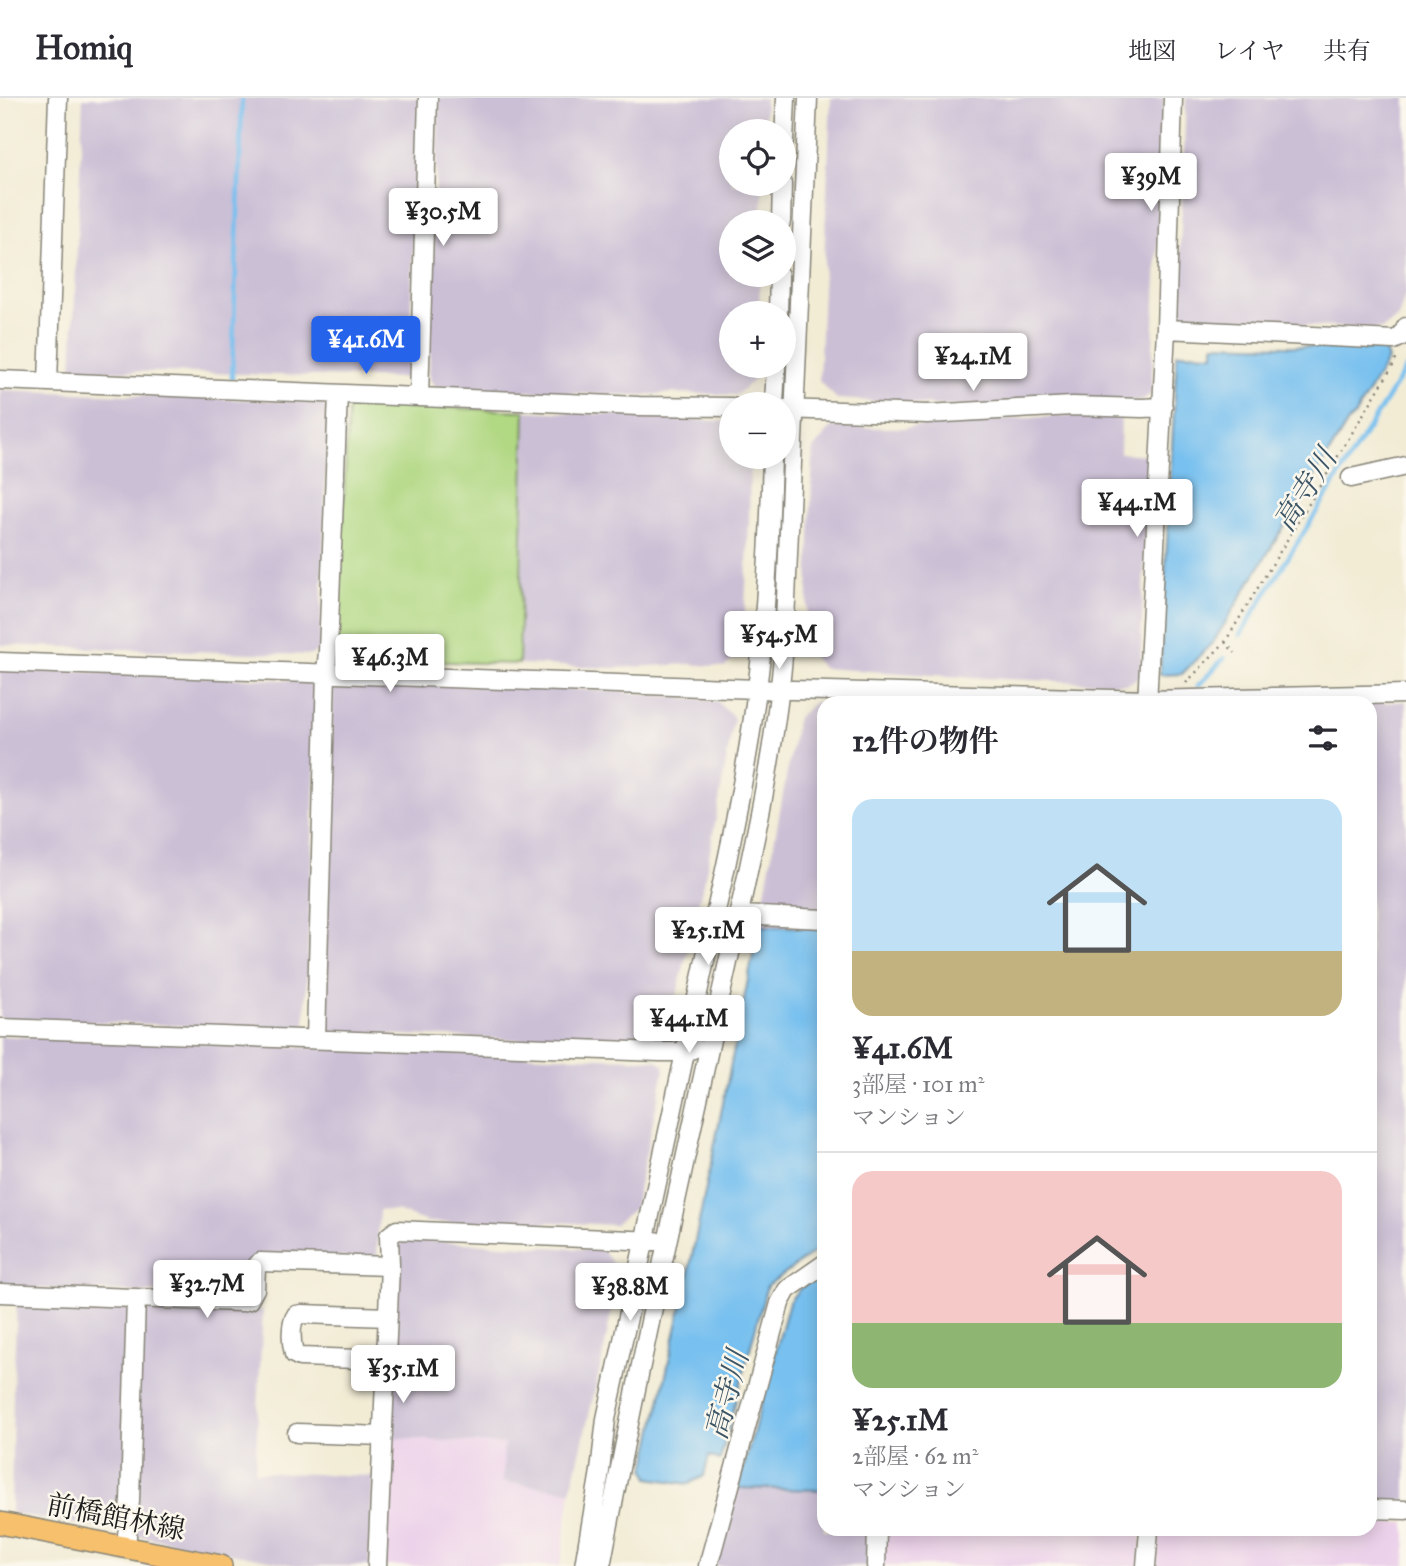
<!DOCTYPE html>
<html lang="ja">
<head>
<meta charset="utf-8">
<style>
  :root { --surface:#fff; --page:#f7f7f7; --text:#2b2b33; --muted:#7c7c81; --line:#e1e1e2; --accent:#2563eb }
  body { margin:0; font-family:"IM FELL Great Primer","Noto Serif JP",serif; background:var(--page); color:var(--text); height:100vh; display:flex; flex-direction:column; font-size:26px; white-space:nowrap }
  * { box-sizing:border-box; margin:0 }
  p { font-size:23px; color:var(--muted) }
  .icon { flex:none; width:38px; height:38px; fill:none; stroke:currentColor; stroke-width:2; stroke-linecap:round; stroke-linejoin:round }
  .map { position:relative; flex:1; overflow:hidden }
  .panel { position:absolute; left:817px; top:598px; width:560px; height:840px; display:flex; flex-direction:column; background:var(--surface); border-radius:21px; box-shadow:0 4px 18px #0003 }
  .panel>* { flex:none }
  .buttons { position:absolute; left:719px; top:21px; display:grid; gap:14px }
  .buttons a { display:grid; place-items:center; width:77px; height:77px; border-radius:50%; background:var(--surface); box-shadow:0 4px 18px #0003; font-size:35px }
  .price { position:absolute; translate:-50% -60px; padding:0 16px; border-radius:7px; background:#fff; color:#222; font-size:23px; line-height:46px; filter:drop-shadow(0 2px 4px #0008) }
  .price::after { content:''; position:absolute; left:50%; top:42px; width:21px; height:16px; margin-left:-10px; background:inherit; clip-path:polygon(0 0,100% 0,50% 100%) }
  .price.current { background:var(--accent); color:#fff }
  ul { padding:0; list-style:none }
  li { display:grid; align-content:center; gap:14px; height:371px; padding:0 35px }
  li+li { border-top:2px solid var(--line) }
  li span { display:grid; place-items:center; height:217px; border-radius:21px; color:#555 }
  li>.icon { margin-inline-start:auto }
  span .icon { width:126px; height:126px; fill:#fffc; stroke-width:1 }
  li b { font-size:30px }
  h2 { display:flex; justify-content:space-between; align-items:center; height:84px; padding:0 35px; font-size:30px }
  header { display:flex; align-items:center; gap:42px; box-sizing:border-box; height:98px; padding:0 35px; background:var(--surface); border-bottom:2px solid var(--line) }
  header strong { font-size:33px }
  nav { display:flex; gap:38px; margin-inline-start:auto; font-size:24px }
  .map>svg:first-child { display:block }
  .built { fill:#ecd1ea }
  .industrial { fill:#cbbfd5 }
  .green { fill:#b1d883; stroke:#667a50; stroke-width:2 }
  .water { fill:#77c0ef; stroke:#4a6e86; stroke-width:2 }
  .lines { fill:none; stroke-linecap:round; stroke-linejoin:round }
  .stream { stroke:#77c0ef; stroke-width:4.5 }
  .minor-casing { stroke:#878478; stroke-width:21 }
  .major-casing { stroke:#878478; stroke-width:24 }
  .path { stroke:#878478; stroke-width:2.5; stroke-dasharray:2 5; stroke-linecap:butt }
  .minor { stroke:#fff; stroke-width:18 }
  .major { stroke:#f7c06c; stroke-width:21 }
  .labels { text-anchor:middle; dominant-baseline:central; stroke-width:5; stroke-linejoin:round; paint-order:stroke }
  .street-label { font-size:28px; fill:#1c1c1c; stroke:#fbf7ec }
  .water-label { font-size:30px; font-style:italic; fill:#3c5566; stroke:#fbf7ec }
</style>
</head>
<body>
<header>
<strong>Homiq</strong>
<nav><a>地図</a><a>レイヤ</a><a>共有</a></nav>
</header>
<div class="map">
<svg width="1406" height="1468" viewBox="0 0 1406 1468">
  <rect width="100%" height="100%" fill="#fbf7ec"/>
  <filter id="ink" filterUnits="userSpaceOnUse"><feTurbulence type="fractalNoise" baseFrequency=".0143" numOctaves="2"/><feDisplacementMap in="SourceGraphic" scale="14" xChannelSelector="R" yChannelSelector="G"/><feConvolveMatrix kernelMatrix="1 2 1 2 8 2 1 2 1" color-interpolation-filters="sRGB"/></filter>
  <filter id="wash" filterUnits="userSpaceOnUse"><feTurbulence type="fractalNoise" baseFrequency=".00686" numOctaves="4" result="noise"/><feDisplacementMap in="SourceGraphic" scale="28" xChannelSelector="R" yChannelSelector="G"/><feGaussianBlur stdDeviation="1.57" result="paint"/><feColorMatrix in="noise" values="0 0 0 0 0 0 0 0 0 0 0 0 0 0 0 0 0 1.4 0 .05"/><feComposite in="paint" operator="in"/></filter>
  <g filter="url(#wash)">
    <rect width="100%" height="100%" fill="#f2ecd5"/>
    <path class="built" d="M 391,1340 L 505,1346 L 503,1384 L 571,1393 L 560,1468 L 383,1468 Z
      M 1370,1424 L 1406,1425 L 1406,1468 L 1157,1468 L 1160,1432 L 1370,1432 Z
      M 878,1432 L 1142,1432 L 1139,1468 L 877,1468 Z"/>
    <path class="industrial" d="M 83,0 L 419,0 L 408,280 L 72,272 Z
      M 439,0 L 765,0 L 764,33 L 732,33 L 732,86 L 763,86 L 762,124 L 732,124 L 732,177 L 760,177 L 759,215 L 732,215 L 732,268 L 757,268 L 757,279 L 736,297 L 672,295 L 644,297 L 592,296 L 435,289 L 429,280 Z
      M 831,0 L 1164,0 L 1151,296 L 1142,302 L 952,308 L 837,301 L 819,283 Z
      M 1186,0 L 1406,0 L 1406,194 L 1398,220 L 1382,231 L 1190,223 L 1178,209 Z
      M 0,292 L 322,305 L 328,311 L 320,551 L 311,557 L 0,547 Z
      M 525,313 L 624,317 L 731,324 L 732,359 L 750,359 L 749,423 L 743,554 L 724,569 L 689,566 L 613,570 L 519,566 Z
      M 1084,317 L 1121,319 L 1120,355 L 1148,357 L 1140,579 L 1127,586 L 964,579 L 822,570 L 806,549 L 813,351 L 832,329 L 904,330 L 949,324 Z
      M 0,571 L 313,583 L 318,589 L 305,926 L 296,932 L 0,920 Z
      M 341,582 L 612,593 L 717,603 L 734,620 L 707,769 L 667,940 L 654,947 L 328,934 L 321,924 L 330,757 L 333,589 Z
      M 1406,603 L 1406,1402 L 1370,1402 L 1370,606 Z
      M 815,604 L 879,605 L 824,606 L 824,828 L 759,827 L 797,620 Z
      M 0,938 L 657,962 L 665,968 L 634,1111 L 614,1127 L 553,1124 L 518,1127 L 427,1124 L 397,1113 L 379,1112 L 377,1161 L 261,1156 L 248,1186 L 236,1198 L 0,1189 Z
      M 405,1142 L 602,1152 L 619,1173 L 603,1258 L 571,1393 L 503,1384 L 504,1346 L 391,1340 L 399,1147 Z
      M 17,1204 L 133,1206 L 123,1434 L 11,1415 L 13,1291 Z
      M 140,1206 L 263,1212 L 255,1374 L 373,1378 L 369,1468 L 300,1468 L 135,1437 Z
      M 738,1390 L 824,1392 L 824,1432 L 869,1432 L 868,1468 L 715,1468 Z"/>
    <path class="green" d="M 354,306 L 525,313 L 519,566 L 344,561 L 337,553 L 348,311 Z"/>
    <path class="water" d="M 1214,246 L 1384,251 L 1388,261 L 1355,317 L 1348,324 L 1214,543 L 1182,576 L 1160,577 L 1177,255 L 1214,256 Z
      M 765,828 L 824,830 L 824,1147 L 767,1188 L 720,1362 L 709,1358 L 704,1378 L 688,1386 L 649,1380 L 645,1371 L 689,1173 L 756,842 L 760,829 Z
      M 824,1174 L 824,1392 L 738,1390 L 789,1204 L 799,1191 Z"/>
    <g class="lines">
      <path class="stream" d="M 232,280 L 242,0
        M 1240,537 L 1406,270
        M 1198,588 L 1224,560"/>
    </g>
  </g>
  <g filter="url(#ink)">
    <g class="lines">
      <defs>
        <path id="minor" d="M 784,43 L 786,0
          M 781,124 L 782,86
          M 778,215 L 779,177
          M 1166,231 L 1394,242 L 1402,238 L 1406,229
          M 0,282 L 639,308 L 732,309
          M 48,284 L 58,0
          M 419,299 L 428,0
          M 774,306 L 776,268
          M 784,311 L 927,316 L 1073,308 L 1142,310 L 1163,309
          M 1351,380 L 1406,368
          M 0,564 L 757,591 L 1147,602 L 1406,596
          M 1147,606 L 1166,231 L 1173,0
          M 739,817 L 824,821
          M 0,930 L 660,954 L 686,954 L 695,950
          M 316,941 L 326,574 L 328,554 L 338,296
          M 0,1195 L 241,1204 L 249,1202 L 255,1191 L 256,1169 L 260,1164 L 390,1168
          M 386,1262 L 300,1259 L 294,1256 C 291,1245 290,1226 296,1217 L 302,1216 L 388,1219
          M 297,1335 L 383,1338
          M 1370,1411 L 1406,1412
          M 126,1450 L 130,1402 L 136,1200
          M 377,1468 L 390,1168 L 389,1138 L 397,1132 L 655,1143
          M 584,1468 L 600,1373 L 606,1321 L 710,839 C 731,749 750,658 760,566 C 767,497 770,428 772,359
          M 601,1468 C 635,1287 675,1108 714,928 C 741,802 774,676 784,547 L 808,0
          M 708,1468 L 780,1205 L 787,1192 L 824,1166
          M 876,1468 L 877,1432
          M 1146,1468 L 1149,1432"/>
        <path id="major" d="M 0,1425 L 221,1468"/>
      </defs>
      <use href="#minor" class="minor-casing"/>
      <use href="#major" class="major-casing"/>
      <path class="path" d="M 1225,544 L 1235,555
        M 1186,585 L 1225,544 L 1394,266 L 1398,257"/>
      <use href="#minor" class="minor"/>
      <use href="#major" class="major"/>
    </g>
  </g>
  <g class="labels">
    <g class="street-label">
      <text transform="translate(116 1419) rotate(11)">前橋館林線</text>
    </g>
    <g class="water-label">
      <text transform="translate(1305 392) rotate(-58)">高寺川</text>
      <text transform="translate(727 1297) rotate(-75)">高寺川</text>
    </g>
  </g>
</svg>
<div class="buttons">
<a><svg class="icon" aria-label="locate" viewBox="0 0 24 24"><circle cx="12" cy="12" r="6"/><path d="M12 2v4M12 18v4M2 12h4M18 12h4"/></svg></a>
<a><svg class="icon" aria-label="layers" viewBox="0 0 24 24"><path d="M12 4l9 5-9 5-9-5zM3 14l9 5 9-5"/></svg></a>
<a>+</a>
<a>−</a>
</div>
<b class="price" style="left:1151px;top:115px">¥39M</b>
<b class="price" style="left:443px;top:150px">¥30.5M</b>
<b class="price current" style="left:366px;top:278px">¥41.6M</b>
<b class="price" style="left:973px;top:295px">¥24.1M</b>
<b class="price" style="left:1137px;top:441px">¥44.1M</b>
<b class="price" style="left:779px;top:573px">¥54.5M</b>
<b class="price" style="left:390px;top:596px">¥46.3M</b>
<b class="price" style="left:708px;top:869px">¥25.1M</b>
<b class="price" style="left:689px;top:957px">¥44.1M</b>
<b class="price" style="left:207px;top:1222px">¥32.7M</b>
<b class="price" style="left:630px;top:1225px">¥38.8M</b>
<b class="price" style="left:403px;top:1307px">¥35.1M</b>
<section class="panel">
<h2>12件の物件<svg class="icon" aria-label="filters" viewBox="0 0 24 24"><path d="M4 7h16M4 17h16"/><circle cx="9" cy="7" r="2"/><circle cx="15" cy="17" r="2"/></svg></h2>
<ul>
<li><span style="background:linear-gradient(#bfe0f5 70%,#c2b280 0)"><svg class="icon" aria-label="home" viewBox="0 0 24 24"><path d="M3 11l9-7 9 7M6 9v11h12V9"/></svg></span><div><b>¥41.6M</b><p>3部屋 · 101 m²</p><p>マンション</p></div></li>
<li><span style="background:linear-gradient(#f6c9c9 70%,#8fb573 0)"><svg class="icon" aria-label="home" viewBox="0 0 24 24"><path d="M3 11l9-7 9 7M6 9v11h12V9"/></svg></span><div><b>¥25.1M</b><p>2部屋 · 62 m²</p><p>マンション</p></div></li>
</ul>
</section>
</div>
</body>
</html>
